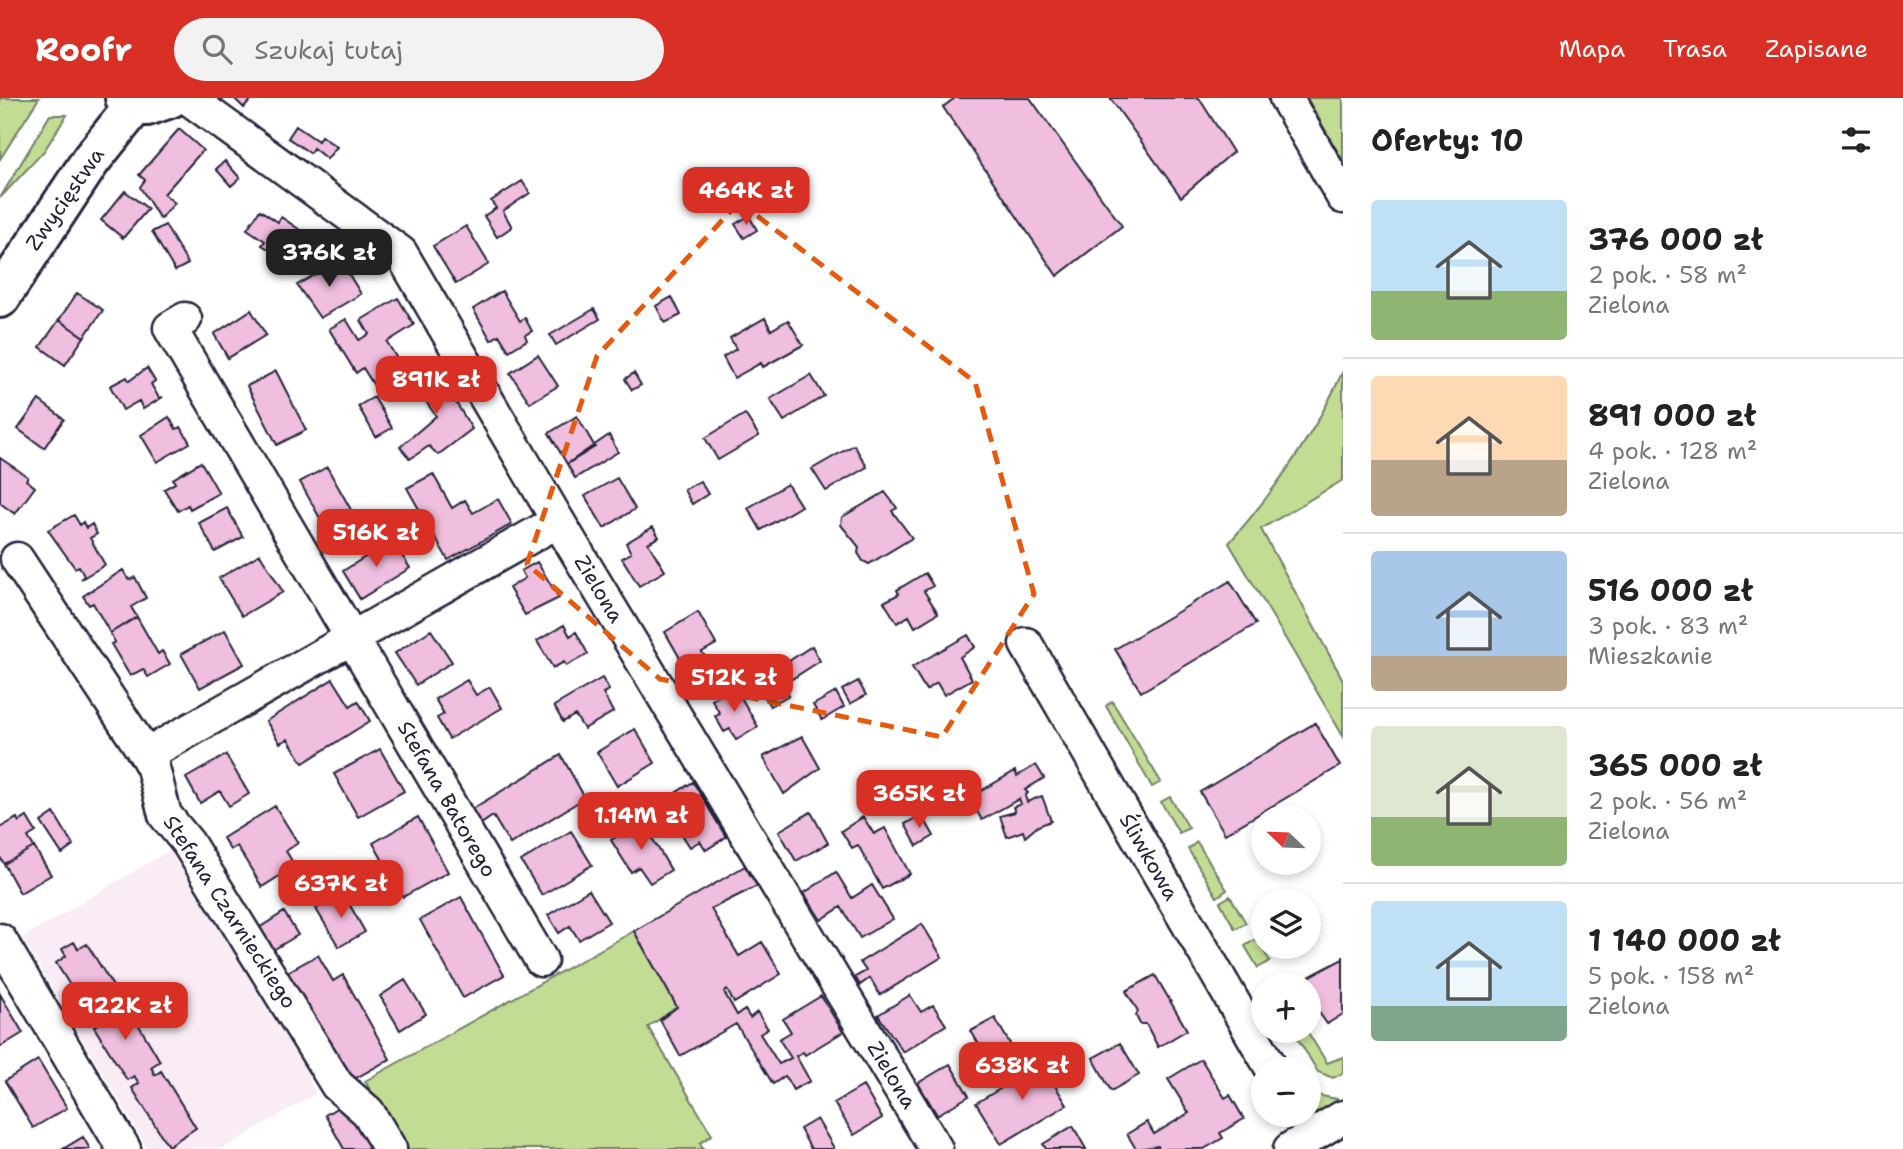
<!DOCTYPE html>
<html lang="pl">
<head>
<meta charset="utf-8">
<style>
  :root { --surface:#fff; --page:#f2f2f2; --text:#222; --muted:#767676; --line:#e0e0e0; --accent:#d93025 }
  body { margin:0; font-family:"Shantell Sans",sans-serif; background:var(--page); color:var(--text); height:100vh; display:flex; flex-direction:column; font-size:26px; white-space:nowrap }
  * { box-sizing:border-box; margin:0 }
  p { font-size:23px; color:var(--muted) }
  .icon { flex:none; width:38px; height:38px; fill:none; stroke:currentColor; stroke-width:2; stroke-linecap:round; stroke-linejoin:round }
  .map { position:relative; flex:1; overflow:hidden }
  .panel { display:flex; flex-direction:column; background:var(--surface); width:560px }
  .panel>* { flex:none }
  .needle { width:46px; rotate:293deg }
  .tools { position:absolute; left:1251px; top:707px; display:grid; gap:14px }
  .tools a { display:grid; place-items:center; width:70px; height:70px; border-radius:50%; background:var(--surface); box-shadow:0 4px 10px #0003; font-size:35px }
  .price { position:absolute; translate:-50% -60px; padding:0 16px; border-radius:14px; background:var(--accent); color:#fff; font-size:23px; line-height:46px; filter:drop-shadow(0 2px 4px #0008) }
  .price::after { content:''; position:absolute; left:50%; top:42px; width:21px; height:16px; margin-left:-10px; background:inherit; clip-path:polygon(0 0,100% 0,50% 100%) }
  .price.active { background:#222; color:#fff }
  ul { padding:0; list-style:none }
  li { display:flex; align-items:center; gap:21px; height:175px; padding:0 28px }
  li+li { border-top:2px solid var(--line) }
  li span { display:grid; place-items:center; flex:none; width:196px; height:140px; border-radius:7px; color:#555 }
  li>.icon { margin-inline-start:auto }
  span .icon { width:84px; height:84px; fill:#fffc; stroke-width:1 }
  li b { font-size:30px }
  h2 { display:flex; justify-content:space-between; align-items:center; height:84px; padding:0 28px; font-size:30px }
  header { display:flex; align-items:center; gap:42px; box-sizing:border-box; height:98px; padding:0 35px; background:var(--accent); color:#fff }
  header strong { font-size:33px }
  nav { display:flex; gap:38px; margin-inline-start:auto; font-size:24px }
  .search { width:490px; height:63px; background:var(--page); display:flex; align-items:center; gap:18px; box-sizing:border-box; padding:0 24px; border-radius:38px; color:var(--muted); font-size:26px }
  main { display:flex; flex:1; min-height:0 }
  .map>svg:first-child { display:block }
  .built { fill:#faecf5 }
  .green { fill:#c2dc93; stroke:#727f67; stroke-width:2 }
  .building { fill:#f0bede; stroke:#22223b; stroke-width:2 }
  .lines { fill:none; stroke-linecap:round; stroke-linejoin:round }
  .minor-casing { stroke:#22223b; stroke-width:37 }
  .major-casing { stroke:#22223b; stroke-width:44 }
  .minor { stroke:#fff; stroke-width:32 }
  .major { stroke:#fff; stroke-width:38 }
  .marked { fill:none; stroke:#e8590c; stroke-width:5; stroke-dasharray:14 9; stroke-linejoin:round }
  .labels { text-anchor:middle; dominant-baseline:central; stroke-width:6; stroke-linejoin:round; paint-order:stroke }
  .street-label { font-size:21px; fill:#22223b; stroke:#fff }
</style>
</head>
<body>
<header>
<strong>Roofr</strong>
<div class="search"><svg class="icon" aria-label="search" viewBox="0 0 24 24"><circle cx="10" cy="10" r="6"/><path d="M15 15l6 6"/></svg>Szukaj tutaj</div>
<nav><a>Mapa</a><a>Trasa</a><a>Zapisane</a></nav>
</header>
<main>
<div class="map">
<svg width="1343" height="1051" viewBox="0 0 1343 1051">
  <rect width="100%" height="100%" fill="#fff"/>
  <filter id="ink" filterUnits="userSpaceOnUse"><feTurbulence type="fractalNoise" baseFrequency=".0143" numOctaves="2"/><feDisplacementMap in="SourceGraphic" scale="14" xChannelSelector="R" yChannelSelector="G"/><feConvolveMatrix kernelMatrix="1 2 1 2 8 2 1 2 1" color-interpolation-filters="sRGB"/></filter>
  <g filter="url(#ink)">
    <path class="built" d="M 175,749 L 288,920 L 315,996 L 222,1051 L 148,1051 L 22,840 Z"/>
    <path class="green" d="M 0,0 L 39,0 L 0,61 Z
      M 1307,0 L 1343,0 L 1343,63 Z
      M 50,17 L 67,17 L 44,53 L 0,100 Z
      M 1343,273 L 1343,382 L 1261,431 L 1343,582 L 1343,638 L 1229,445 C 1274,394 1315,335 1343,273 Z
      M 1112,603 L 1161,684 L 1152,689 L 1106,608 Z
      M 1170,699 L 1189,730 L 1179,735 L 1161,704 Z
      M 1197,744 L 1227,792 L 1217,799 L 1188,751 Z
      M 1230,798 L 1246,825 L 1235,831 L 1220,804 Z
      M 634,833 L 677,909 L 648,929 L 712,1037 L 700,1045 L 703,1051 L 405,1051 L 365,983 Z
      M 1256,841 L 1270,863 L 1258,870 L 1245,848 Z
      M 1293,933 L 1307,933 L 1327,965 L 1343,959 L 1343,975 L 1333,980 L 1318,974 Z
      M 1316,997 L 1337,1001 L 1341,1008 L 1327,1015 L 1317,1016 L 1309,1008 L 1309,1002 Z"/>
    <path class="building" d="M 234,0 L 253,0 L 244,10 Z
      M 955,0 L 1030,0 L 1122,128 L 1057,178 L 943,9 Z
      M 1110,0 L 1199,0 L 1233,54 L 1181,99 Z
      M 296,28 L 318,43 L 321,38 L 337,49 L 327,61 L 313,50 L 310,55 L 288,40 Z
      M 179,31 L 203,52 L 164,96 L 175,105 L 160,121 L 140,89 L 145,82 L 139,77 Z
      M 225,63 L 240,80 L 231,88 L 216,71 Z
      M 522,83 L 530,95 L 503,113 L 512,129 L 497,139 L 484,118 L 496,110 L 491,103 Z
      M 125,93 L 148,111 L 123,140 L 101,122 Z
      M 260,112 L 278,124 L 281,119 L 303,134 L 300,138 L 302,144 L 293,158 L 287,157 L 284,161 L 262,147 L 265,143 L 247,131 Z
      M 749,118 L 757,132 L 744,140 L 735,126 Z
      M 165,127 L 188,166 L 175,173 L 152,134 Z
      M 466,128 L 489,166 L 456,186 L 433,148 Z
      M 340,162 L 361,196 L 320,220 L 297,187 Z
      M 502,193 L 520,223 L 525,220 L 532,233 L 525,237 L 527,242 L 509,253 L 499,237 L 491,242 L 473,211 Z
      M 77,195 L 103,212 L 84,239 L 59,222 Z
      M 672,199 L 681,217 L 665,225 L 656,208 Z
      M 398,200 L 414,227 L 387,244 L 403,271 L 375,289 L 363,270 L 356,275 L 329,231 L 346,221 L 359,242 L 369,236 L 361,222 Z
      M 594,211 L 600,221 L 556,247 L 550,237 Z
      M 251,212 L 266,237 L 228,260 L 214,236 Z
      M 765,220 L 771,232 L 788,222 L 803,247 L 763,269 L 761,265 L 734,280 L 723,259 L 736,251 L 730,240 Z
      M 59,222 L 84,239 L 65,267 L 40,249 Z
      M 538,257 L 558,288 L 530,305 L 510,275 Z
      M 432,265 L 472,331 L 438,357 L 429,348 L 410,361 L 400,349 L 436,318 L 409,279 Z
      M 147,270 L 155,283 L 151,286 L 159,300 L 163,299 L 143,311 L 139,303 L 123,312 L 110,288 L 127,279 L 129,283 Z
      M 276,273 L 306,332 L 277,347 L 247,288 Z
      M 634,275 L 641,287 L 632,292 L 625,281 Z
      M 811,277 L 824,298 L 784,323 L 770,301 Z
      M 374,299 L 392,330 L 376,339 L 358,308 Z
      M 39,302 L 64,321 L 44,350 L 18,331 Z
      M 745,316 L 759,338 L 718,362 L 705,340 Z
      M 577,318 L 595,349 L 567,366 L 549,335 Z
      M 169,319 L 176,331 L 181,329 L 190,345 L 157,364 L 141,337 Z
      M 609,337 L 618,354 L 575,380 L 567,366 Z
      M 854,347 L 867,369 L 826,393 L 812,371 Z
      M 0,360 L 28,379 L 26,382 L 35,389 L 15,416 L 0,405 Z
      M 201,364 L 219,395 L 190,411 L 188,407 L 178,413 L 164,391 L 175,385 L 173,381 Z
      M 327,369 L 359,426 L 332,442 L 300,384 Z
      M 433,376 L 452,410 L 465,402 L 473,415 L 498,401 L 512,426 L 448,462 L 407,390 Z
      M 617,380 L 635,411 L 604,430 L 585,398 Z
      M 700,383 L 708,396 L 692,406 L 684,392 Z
      M 787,386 L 801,408 L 761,432 L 748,410 Z
      M 885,394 L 897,410 L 892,413 L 912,440 L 869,466 L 863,463 L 858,455 L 859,449 L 841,427 L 842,419 Z
      M 227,410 L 243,439 L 215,454 L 199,425 Z
      M 74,417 L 80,427 L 83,424 L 86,430 L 92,426 L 97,436 L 90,440 L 105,467 L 81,481 L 84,478 L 79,468 L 75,470 L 48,432 Z
      M 653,429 L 659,439 L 648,445 L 665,473 L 639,488 L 622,460 L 631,455 L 626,445 Z
      M 392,442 L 410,470 L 360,501 L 343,473 Z
      M 260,456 L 283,494 L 242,518 L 219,480 Z
      M 537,464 L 559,500 L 525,517 L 509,490 L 525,480 L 521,473 Z
      M 123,472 L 129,482 L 135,479 L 146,500 L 131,509 L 137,519 L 110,535 L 93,505 L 89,507 L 83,498 Z
      M 925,475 L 933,488 L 924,493 L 938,515 L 915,529 L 909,518 L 897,525 L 884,504 L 899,496 L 897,492 Z
      M 1230,483 L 1256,526 L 1141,594 L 1115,551 Z
      M 698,514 L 716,546 L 702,554 L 712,569 L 692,581 L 665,534 Z
      M 137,519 L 158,556 L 162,553 L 170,566 L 148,579 L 143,571 L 130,578 L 111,546 L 115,544 L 110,535 Z
      M 564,527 L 570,538 L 576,534 L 588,556 L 566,568 L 564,564 L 553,570 L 537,543 Z
      M 225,532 L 244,566 L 200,590 L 181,556 Z
      M 431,532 L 452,564 L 416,587 L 395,555 Z
      M 968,537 L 975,549 L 960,559 L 972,581 L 944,597 L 937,585 L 926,592 L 912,569 Z
      M 812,548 L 820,563 L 784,586 L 775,572 Z
      M 774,572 L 789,597 L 770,608 L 756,583 Z
      M 602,580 L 609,592 L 603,595 L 613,614 L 584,631 L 575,617 L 563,624 L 554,608 Z
      M 333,581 L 350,608 L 358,603 L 370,623 L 303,665 L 288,641 L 280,645 L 266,623 Z
      M 467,582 L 476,597 L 490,589 L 502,610 L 449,641 L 437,620 L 444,616 L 435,601 Z
      M 858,583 L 866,597 L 850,606 L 842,592 Z
      M 735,589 L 758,629 L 736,642 L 730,631 L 724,634 L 715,618 L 720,616 L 712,602 Z
      M 836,594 L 844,609 L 822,622 L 813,607 Z
      M 1315,625 L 1340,668 L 1225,736 L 1200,694 Z
      M 635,631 L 655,665 L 617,688 L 597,654 Z
      M 802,638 L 820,670 L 784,696 L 763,659 Z
      M 380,651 L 404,693 L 358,719 L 334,676 Z
      M 226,657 L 249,696 L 229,708 L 220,693 L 200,705 L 186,680 Z
      M 561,657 L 585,700 L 510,746 L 493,718 L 481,726 L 472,711 Z
      M 1036,667 L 1044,680 L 1025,692 L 1028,695 L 1025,698 L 1027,704 L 1042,698 L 1051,723 L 1038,728 L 1025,739 L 1023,733 L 1007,739 L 1000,718 L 1015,714 L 1013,709 L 1021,706 L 1019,701 L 982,722 L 969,700 L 1015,673 L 1017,678 Z
      M 693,684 L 726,739 L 706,752 L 700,743 L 690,749 L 666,712 L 660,716 L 655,708 Z
      M 275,708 L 298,745 L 286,753 L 295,768 L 262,789 L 237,748 L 230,752 L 223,740 Z
      M 811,714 L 828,745 L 796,763 L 779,733 Z
      M 54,715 L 72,745 L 73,748 L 62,756 L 41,724 Z
      M 922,717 L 934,738 L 917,748 L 905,726 Z
      M 27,719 L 36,734 L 28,739 L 34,749 L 4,766 L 0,759 L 0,730 L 17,720 L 19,724 Z
      M 418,719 L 448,774 L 403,799 L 373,745 Z
      M 863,719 L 874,736 L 885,730 L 910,776 L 882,791 L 858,747 L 852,750 L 841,733 Z
      M 642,723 L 671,772 L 650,785 L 639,769 L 631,774 L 611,742 Z
      M 571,733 L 592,767 L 542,797 L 521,763 Z
      M 34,749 L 51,777 L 20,795 L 4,766 Z
      M 745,768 L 757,788 L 711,811 L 739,858 L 762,844 L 781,876 L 734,905 L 727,892 L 724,894 L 737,917 L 745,912 L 750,920 L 757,914 L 768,931 L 760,936 L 779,966 L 791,960 L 779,941 L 791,934 L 783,921 L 821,898 L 843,934 L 805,957 L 803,954 L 796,958 L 810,983 L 793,992 L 785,978 L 773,986 L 736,926 L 680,958 L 660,922 L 677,909 L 634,833 Z
      M 836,774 L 852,800 L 872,787 L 893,821 L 860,840 L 841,809 L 821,822 L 804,795 Z
      M 589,792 L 609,824 L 579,842 L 570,828 L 559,835 L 548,817 Z
      M 343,795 L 365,834 L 339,849 L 316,811 Z
      M 461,799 L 504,877 L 463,900 L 420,822 Z
      M 284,814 L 298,837 L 273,852 L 259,830 Z
      M 922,826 L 942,859 L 880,897 L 870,880 L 860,887 L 855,879 L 866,873 L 860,864 Z
      M 74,844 L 78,851 L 87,846 L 122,903 L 115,907 L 119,914 L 128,909 L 160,963 L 151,969 L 155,977 L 161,973 L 196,1030 L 168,1048 L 132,990 L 139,985 L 134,978 L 127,982 L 94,929 L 102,924 L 98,917 L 91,921 L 56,865 L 66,858 L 62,851 Z
      M 318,857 L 333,883 L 343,877 L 390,961 L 347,985 L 284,876 Z
      M 1343,858 L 1343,916 L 1327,926 L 1309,900 L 1309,887 L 1304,887 L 1301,883 L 1343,861 Z
      M 1155,877 L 1187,932 L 1158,949 L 1146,926 L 1140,926 L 1136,918 L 1138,913 L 1126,893 Z
      M 405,882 L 426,916 L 400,932 L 380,898 Z
      M 0,896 L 23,935 L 0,949 Z
      M 910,897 L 921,914 L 933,907 L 946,927 L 903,954 L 878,917 Z
      M 995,920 L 1017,958 L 994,972 L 971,933 Z
      M 1120,945 L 1139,977 L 1111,993 L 1093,960 Z
      M 1038,960 L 1067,1007 L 1001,1046 L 976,1005 L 1022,978 L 1018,971 Z
      M 1201,961 L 1225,1000 L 1230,997 L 1244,1021 L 1220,1035 L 1223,1040 L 1204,1051 L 1159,1051 L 1158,1048 L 1136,1051 L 1127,1036 L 1147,1024 L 1154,1036 L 1189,1015 L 1168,981 Z
      M 38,962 L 67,1010 L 33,1030 L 5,983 Z
      M 950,966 L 969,998 L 937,1017 L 918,985 Z
      M 863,988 L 882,1020 L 854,1037 L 834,1005 Z
      M 347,1004 L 373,1051 L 344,1051 L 325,1017 Z
      M 817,1021 L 834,1050 L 832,1051 L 811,1051 L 800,1031 Z
      M 1073,1028 L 1086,1051 L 1046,1051 L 1043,1046 Z
      M 83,1039 L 90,1051 L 63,1051 Z"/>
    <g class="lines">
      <defs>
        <path id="minor" d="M 188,0 L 401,155 L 558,423 L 936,1051
          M 1286,0 L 1343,99
          M 185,221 L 170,230 L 541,862
          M 17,461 L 146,657 L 153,670 L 165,717 L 188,745 L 337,987 L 368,1014 L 390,1051
          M 1026,546 L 1272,971
          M 146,657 L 558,423
          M 0,842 L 124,1051
          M 1290,1051 L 1343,1019"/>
        <path id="major" d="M 125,0 L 147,8 L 170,0
          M 0,200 L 91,62 L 136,6"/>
      </defs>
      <use href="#minor" class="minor-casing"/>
      <use href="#major" class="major-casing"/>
      <use href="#minor" class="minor"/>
      <use href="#major" class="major"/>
    </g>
  </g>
  <path class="marked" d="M 739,104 L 975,284 L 1034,496 L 942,639 L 660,581 L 527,466 L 597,258 Z"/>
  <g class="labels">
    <g class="street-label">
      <text transform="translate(65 101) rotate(-55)">Zwycięstwa</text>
      <text transform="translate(599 491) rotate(59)">Zielona</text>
      <text transform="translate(447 701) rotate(60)">Stefana Batorego</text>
      <text transform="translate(1149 759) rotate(60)">Śliwkowa</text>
      <text transform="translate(230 814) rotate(57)">Stefana Czarnieckiego</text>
      <text transform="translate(892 977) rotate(59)">Zielona</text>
    </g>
  </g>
</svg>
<div class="tools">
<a><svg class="needle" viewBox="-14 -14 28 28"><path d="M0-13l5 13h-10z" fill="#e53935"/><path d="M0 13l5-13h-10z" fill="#767676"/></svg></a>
<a><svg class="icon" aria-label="layers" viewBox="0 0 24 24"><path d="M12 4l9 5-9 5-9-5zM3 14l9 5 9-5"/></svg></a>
<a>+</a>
<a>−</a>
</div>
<b class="price" style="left:746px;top:129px">464K zł</b>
<b class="price active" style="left:329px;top:191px">376K zł</b>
<b class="price" style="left:436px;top:318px">891K zł</b>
<b class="price" style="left:376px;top:471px">516K zł</b>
<b class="price" style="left:734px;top:616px">512K zł</b>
<b class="price" style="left:919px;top:732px">365K zł</b>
<b class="price" style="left:641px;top:754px">1.14M zł</b>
<b class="price" style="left:341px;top:822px">637K zł</b>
<b class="price" style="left:125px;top:944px">922K zł</b>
<b class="price" style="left:1022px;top:1004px">638K zł</b>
</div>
<section class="panel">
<h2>Oferty: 10<svg class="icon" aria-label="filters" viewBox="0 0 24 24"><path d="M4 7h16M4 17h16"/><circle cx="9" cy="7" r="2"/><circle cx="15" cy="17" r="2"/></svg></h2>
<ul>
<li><span style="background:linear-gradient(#bfe0f5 65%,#8fb573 0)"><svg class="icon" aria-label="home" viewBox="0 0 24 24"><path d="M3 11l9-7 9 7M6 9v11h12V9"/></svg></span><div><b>376 000 zł</b><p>2 pok. · 58 m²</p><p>Zielona</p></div></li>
<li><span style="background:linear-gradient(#ffd9b3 60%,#b9a48a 0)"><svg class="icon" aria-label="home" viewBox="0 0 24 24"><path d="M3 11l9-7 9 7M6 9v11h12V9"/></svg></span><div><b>891 000 zł</b><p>4 pok. · 128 m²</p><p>Zielona</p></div></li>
<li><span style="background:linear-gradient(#a9c7e8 75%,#b9a48a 0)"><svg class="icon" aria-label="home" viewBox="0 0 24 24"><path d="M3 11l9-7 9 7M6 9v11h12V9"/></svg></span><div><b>516 000 zł</b><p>3 pok. · 83 m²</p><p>Mieszkanie</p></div></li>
<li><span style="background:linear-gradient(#dfe7d0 65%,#8fb573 0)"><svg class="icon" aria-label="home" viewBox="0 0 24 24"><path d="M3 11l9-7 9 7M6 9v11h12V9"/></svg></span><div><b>365 000 zł</b><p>2 pok. · 56 m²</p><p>Zielona</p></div></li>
<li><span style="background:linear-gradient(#bfe0f5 75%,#7fa58c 0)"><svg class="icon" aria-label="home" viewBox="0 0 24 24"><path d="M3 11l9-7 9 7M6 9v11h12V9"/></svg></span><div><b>1 140 000 zł</b><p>5 pok. · 158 m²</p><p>Zielona</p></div></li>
</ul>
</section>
</main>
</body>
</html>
